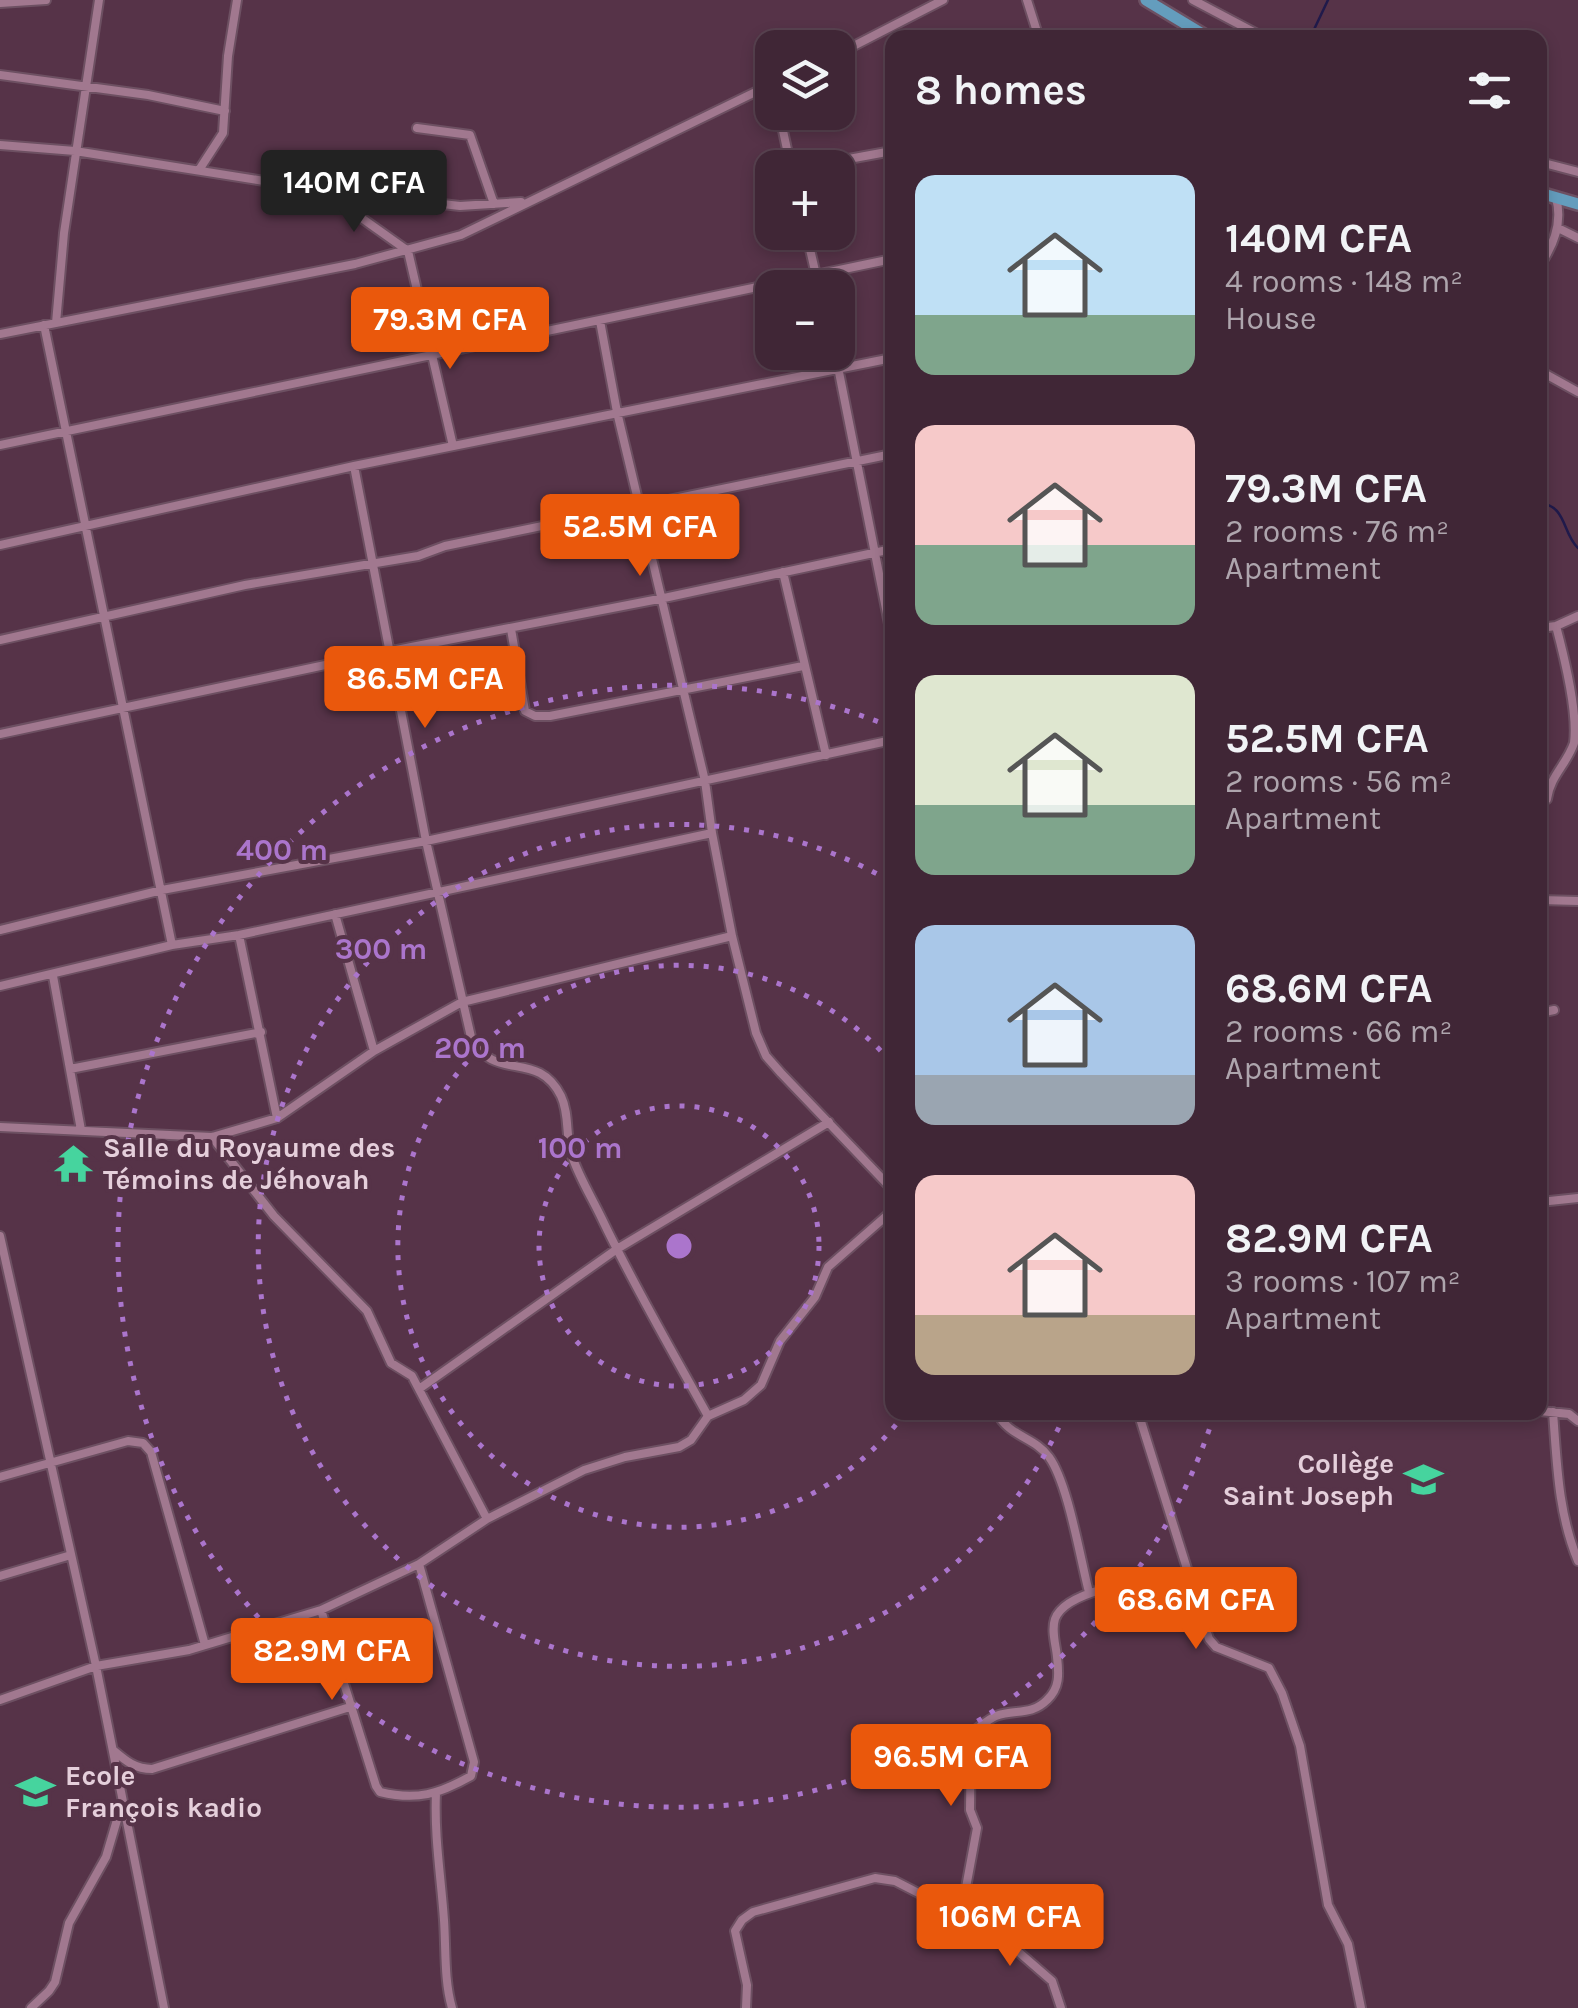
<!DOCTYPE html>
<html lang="en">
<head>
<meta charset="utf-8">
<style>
  :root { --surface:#402636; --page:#472e3e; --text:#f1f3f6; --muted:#aea5ad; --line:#594351; --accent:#ea580c }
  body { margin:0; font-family:Karla,sans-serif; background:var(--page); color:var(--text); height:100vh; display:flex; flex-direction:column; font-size:38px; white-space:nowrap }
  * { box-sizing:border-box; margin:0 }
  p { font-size:32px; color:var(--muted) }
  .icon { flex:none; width:55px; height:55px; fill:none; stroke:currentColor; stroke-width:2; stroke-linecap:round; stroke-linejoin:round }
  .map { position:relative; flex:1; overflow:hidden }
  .sheet { position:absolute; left:885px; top:30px; width:662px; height:1390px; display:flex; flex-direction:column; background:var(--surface); border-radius:20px; box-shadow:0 5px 15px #0003,0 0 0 2px var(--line) }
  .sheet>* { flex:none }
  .tools { position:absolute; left:755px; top:30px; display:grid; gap:20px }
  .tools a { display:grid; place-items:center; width:100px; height:100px; border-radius:20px; background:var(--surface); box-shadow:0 5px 15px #0003,0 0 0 2px var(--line); font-size:50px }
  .price { position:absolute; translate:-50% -85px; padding:0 22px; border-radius:10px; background:var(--accent); color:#fff; font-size:32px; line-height:65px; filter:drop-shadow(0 2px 5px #0008) }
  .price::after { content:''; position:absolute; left:50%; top:60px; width:30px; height:22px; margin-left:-15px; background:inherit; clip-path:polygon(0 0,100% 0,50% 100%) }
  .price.on { background:#222; color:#fff }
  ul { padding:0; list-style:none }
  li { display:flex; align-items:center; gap:30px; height:250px; padding:0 30px }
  li span { display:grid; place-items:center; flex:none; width:280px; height:200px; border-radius:20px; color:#555 }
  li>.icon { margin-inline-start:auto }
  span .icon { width:120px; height:120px; fill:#fffc; stroke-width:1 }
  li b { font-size:42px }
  h2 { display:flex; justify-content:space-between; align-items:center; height:120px; padding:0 30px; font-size:42px }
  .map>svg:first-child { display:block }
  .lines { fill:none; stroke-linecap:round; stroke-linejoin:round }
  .stream { stroke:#201a4b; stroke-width:2.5 }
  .minor-casing { stroke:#6d5062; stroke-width:12 }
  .primary-casing { stroke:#6d5062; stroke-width:16 }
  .minor { stroke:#a1788f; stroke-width:8 }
  .primary { stroke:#649dbd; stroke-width:11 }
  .ring { fill:none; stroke:#ab75cc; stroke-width:5; stroke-dasharray:5 10 }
  .labels { text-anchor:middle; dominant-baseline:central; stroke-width:8; stroke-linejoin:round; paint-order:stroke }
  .poi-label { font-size:28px; font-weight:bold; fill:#e5cfdb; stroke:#563348; text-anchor:start }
  .centre { fill:#ab75cc; stroke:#563348; stroke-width:5 }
  .ring-label { font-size:30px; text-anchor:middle; font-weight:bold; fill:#ab75cc; stroke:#563348; stroke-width:8; stroke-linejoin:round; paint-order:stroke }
</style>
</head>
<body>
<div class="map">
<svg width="1578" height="2008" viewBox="0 0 1578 2008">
  <rect width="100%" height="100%" fill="#563348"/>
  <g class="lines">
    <path class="stream" d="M 1310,38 L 1328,0
      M 1540,503 C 1567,506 1562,533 1578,548"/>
    <defs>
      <path id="minor" d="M 1027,0 L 1039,38
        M 1193,0 L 1265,38
        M 0,3 L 46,0
        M 838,54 L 943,0
        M 0,75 L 148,95 L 225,111
        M 779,112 L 791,168
        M 417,128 L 470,135 L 494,204
        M 0,145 L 75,151 L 321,190 L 460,206 L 521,202
        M 1540,162 L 1578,172
        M 800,168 L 892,151
        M 199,170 L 223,133 L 228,56 L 237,0
        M 325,192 L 408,251 L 453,446
        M 1558,228 L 1578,238
        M 806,232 L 819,288
        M 1540,265 C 1554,245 1563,223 1556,198
        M 600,321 L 617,412 L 705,781 L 712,833 L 732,936 L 756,1033 L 766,1056 L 781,1073 L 892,1189
        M 56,323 L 64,233 L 99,0
        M 44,325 L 172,945
        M 0,334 L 355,264 L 461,235 L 772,84
        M 835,352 L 892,639
        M 1540,371 L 1578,392
        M 0,445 L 892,259
        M 354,466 L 426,841 L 471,1037 C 494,1084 537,1048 561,1096 C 570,1115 565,1137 572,1156 C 579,1177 592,1198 602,1219 C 634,1286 672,1351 708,1416
        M 0,545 L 354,466 L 892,358
        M 783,572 L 826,755
        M 1540,628 L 1556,626 L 1578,616
        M 511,629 L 525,711 L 535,716 L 550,716 L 803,666
        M 0,640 L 245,585 L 418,556 L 445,546 L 892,454
        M 0,734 L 391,651 L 664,598 L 892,549
        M 1547,799 C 1550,776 1567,764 1574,743 C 1578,714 1564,656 1556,626
        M 1540,900 L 1578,901
        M 335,914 L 374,1051
        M 0,930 L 162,890 L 426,841 L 892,740
        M 239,935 L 277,1118
        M 53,976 L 81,1130
        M 0,986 L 172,945 L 239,935 L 712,833
        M 1540,1013 L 1554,1010
        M 70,1069 L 261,1032
        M 0,1127 L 212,1137 L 277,1118 L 374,1051 L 462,1002 L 732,936
        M 212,1137 L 274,1216 L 367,1311 L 391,1363 L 412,1376 L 487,1519
        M 1540,1202 L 1578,1198
        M 0,1236 L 96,1666 L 164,2008
        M 419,1389 L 617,1249 L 829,1122
        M 1540,1411 L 1569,1414 L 1578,1421
        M 997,1412 C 1007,1436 1035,1437 1049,1457 C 1068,1483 1080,1558 1089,1592
        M 1138,1412 L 1209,1639 L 1216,1647 L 1269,1668 L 1282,1693 L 1300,1746 L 1328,1905 L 1348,1944 L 1361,2008
        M 1553,1412 C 1557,1464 1558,1513 1578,1561
        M 0,1477 L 128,1441 L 143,1443 L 151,1452 L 205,1645
        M 0,1576 L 71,1555
        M 321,1610 L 376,1786 L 380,1792 C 417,1801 439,1794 471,1776 L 474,1762 L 419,1564
        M 0,1700 L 96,1666 L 189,1650 L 321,1610 L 419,1564 L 487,1519 L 584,1470 L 625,1457 L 679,1447 L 691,1440 L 708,1416 L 744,1400 L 761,1385 L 780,1341 L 815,1297 L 828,1267 L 892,1211
        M 113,1750 C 126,1761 135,1769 152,1769 L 353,1706
        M 436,1793 C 434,1836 441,1877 444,1920 C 446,1950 444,1980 452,2008
        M 967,1918 L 965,1893 L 977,1828 L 970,1810 L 971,1733 C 979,1728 988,1719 996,1716 C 1015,1709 1031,1716 1047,1700 C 1060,1688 1059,1674 1057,1657 C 1056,1645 1051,1631 1055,1619 C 1067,1586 1159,1579 1191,1573
        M 31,2008 L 49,1991 L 55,1982 L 69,1923 L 106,1857 L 122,1803
        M 746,2008 L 747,1985 L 735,1931 L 742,1920 L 753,1912 L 875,1878 L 895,1881 L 967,1918 L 996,1927 L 1007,1942 L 1052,1981 L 1061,2008"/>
      <path id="primary" d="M 1146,0 L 1209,38
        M 1540,193 L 1578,204"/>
    </defs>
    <use href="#minor" class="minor-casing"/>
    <use href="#primary" class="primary-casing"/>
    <use href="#minor" class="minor"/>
    <use href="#primary" class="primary"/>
  </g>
  <g class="ring">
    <circle cx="679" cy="1246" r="140"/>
    <path d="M905 1413A281 281 0 1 1 891 1062"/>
    <path d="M1065 1414A421 421 0 1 1 890 881"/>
    <path d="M1214 1415A561 561 0 1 1 889 726"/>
  </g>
  <defs>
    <symbol id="temple-bare" viewBox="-9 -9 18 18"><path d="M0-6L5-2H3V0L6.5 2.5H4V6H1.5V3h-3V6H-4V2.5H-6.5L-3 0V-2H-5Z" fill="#46d49e" stroke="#563348" stroke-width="2.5" paint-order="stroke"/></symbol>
    <symbol id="school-bare" viewBox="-9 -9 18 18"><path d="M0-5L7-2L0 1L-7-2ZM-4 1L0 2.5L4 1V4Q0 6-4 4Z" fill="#46d49e" stroke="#563348" stroke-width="2.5" paint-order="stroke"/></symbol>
  </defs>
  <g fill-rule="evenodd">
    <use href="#temple-bare" x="46" y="1136" width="55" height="55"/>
    <use href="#school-bare" x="1396" y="1452" width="55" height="55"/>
    <use href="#school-bare" x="8" y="1764" width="55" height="55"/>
  </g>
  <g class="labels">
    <g class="poi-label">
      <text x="103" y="1147">Salle du Royaume des<tspan x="103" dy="32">Témoins de Jéhovah</tspan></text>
      <text x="1394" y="1463" text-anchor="end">Collège<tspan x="1394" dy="32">Saint Joseph</tspan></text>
      <text x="65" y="1775">Ecole<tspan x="65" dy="32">François kadio</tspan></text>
    </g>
  </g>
  <circle cx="679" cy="1246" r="15" class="centre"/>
  <g class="ring-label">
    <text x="282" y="860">400 m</text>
    <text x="381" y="959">300 m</text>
    <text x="480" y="1058">200 m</text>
    <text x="580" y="1158">100 m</text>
  </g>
</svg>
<div class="tools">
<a><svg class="icon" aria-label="layers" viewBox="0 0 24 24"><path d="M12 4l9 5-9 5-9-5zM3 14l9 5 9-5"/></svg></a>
<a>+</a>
<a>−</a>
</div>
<b class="price on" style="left:354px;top:235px">140M CFA</b>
<b class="price" style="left:450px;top:372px">79.3M CFA</b>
<b class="price" style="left:640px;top:579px">52.5M CFA</b>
<b class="price" style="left:425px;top:731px">86.5M CFA</b>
<b class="price" style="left:1196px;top:1652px">68.6M CFA</b>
<b class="price" style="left:332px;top:1703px">82.9M CFA</b>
<b class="price" style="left:951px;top:1809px">96.5M CFA</b>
<b class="price" style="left:1010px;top:1969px">106M CFA</b>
<section class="sheet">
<h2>8 homes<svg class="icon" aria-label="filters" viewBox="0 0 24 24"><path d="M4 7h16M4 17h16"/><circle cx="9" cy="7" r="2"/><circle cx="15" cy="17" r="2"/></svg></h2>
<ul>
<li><span style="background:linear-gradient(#bfe0f5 70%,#7fa58c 0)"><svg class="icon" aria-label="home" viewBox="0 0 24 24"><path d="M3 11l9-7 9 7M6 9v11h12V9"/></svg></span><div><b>140M CFA</b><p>4 rooms · 148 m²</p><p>House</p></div></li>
<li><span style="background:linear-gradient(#f6c9c9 60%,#7fa58c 0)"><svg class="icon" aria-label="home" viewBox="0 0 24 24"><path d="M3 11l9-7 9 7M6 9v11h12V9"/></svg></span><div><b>79.3M CFA</b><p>2 rooms · 76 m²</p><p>Apartment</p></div></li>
<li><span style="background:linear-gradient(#dfe7d0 65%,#7fa58c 0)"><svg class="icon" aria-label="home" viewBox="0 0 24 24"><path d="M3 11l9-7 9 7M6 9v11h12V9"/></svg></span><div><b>52.5M CFA</b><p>2 rooms · 56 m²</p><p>Apartment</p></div></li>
<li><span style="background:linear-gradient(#a9c7e8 75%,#9aa5b1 0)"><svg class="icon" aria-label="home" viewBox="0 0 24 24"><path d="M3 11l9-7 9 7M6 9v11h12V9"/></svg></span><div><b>68.6M CFA</b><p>2 rooms · 66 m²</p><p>Apartment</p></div></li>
<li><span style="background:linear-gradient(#f6c9c9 70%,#b9a48a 0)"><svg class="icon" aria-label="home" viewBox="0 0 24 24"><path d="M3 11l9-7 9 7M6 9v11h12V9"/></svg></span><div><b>82.9M CFA</b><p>3 rooms · 107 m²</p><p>Apartment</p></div></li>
</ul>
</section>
</div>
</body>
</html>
